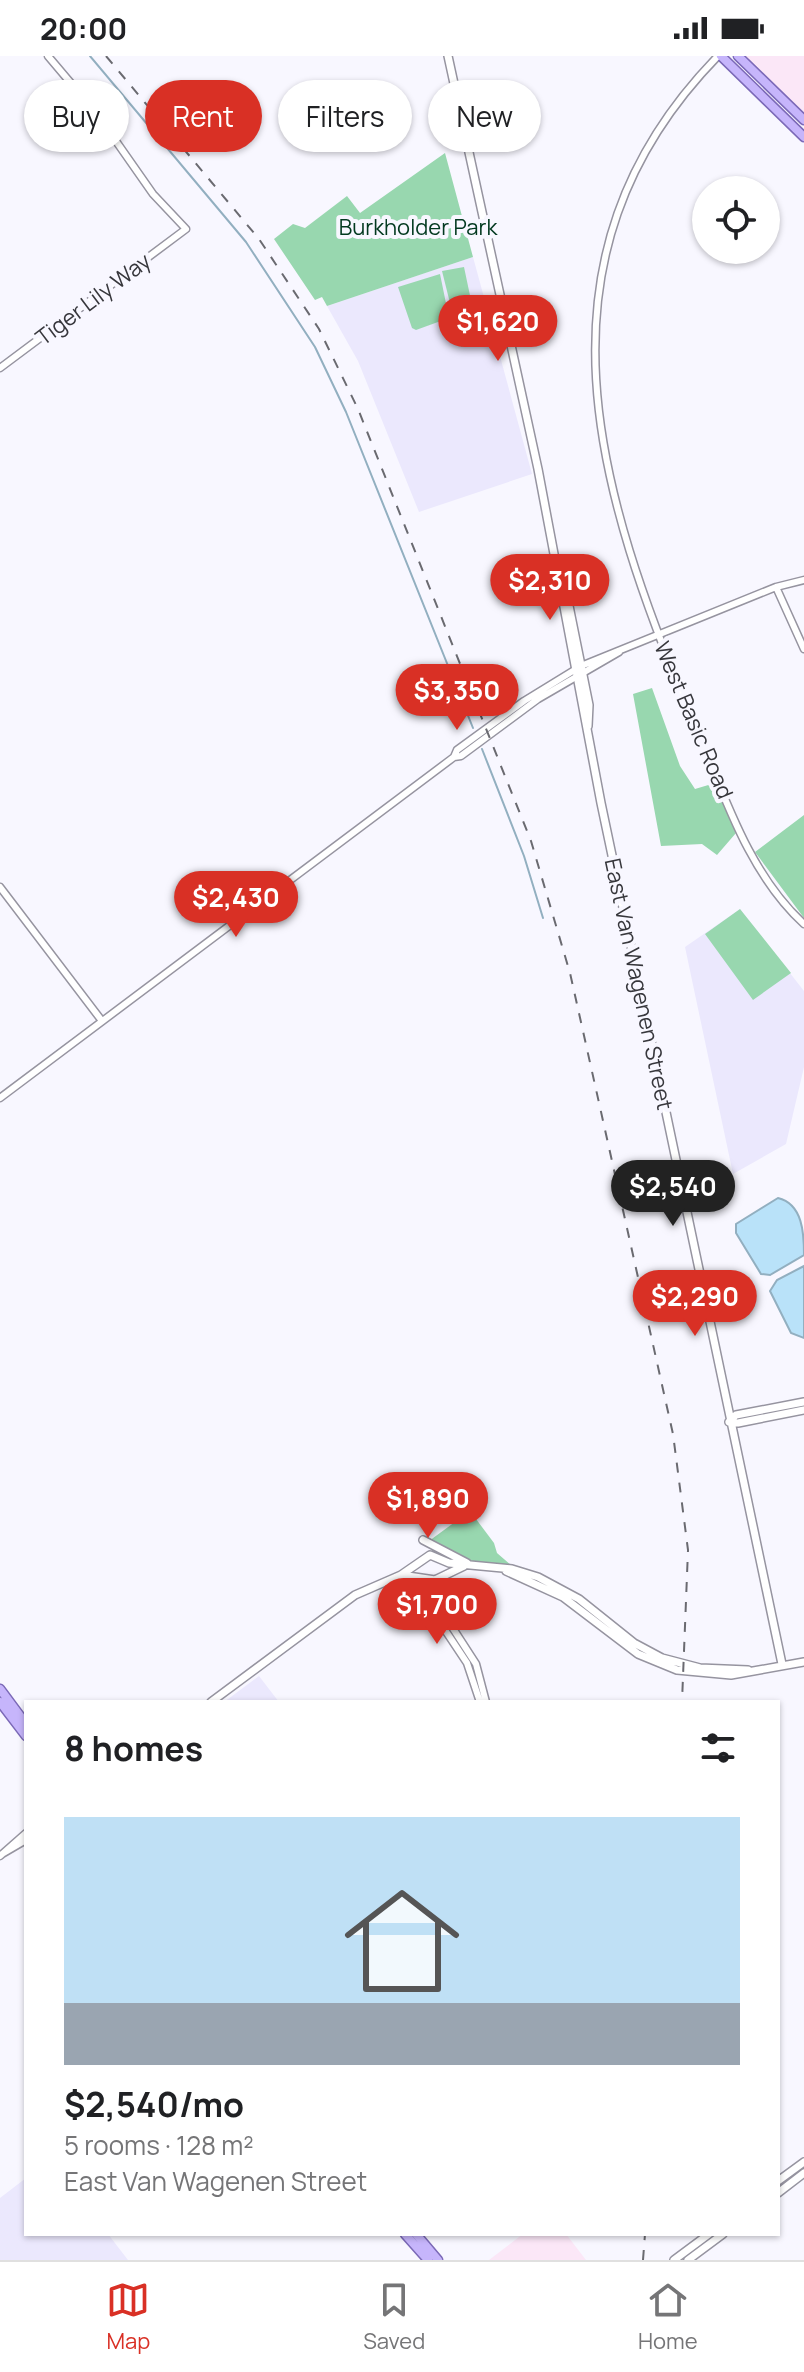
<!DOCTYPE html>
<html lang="en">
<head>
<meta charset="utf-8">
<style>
  :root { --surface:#fff; --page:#f6f6f6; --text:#202124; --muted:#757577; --line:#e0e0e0; --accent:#d93025 }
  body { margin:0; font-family:Manrope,sans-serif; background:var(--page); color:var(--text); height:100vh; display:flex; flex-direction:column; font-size:30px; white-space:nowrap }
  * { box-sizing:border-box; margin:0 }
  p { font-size:26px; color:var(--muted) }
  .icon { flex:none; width:44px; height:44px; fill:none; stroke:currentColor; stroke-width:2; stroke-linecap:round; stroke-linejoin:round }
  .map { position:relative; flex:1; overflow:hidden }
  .panel { position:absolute; left:24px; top:1644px; width:756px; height:536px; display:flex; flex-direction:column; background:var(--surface); border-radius:0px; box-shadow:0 2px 6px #0004 }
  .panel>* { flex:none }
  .guide { position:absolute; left:24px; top:24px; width:756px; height:72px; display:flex; gap:16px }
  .buttons { position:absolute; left:692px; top:120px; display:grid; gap:16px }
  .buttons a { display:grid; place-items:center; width:88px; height:88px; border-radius:50%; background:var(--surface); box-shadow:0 2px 6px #0004; font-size:40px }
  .price { position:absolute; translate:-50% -68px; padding:0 18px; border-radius:28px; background:var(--accent); color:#fff; font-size:26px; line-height:52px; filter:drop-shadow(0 2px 4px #0008) }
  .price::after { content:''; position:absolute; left:50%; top:48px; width:24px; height:18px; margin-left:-12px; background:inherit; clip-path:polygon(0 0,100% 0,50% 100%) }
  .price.selected { background:#222; color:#fff }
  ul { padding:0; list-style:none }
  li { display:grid; align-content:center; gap:16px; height:424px; padding:0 40px }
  li span { display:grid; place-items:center; height:248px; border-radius:0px; color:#555 }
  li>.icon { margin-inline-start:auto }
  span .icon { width:144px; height:144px; fill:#fffc; stroke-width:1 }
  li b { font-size:34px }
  h2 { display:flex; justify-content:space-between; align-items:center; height:96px; padding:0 40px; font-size:34px }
  .chip { padding:0 28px; border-radius:36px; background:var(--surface); box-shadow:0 2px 6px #0004; font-size:28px; line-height:72px }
  .chip.selected { background:var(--accent); color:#fff }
  .status { display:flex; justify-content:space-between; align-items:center; height:56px; padding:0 40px; background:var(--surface); direction:ltr }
  .status svg { height:22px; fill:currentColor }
  .menu { display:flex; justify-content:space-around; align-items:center; height:112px; border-top:2px solid var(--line); background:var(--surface); font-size:22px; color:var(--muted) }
  .menu a { display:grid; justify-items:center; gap:4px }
  .menu .selected { color:var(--accent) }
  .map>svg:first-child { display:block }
  .commercial { fill:#fbe7f7 }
  .built { fill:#ebe8fd }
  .green { fill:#98d7af }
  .water { fill:#b9e2f9; stroke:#92afc0; stroke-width:2 }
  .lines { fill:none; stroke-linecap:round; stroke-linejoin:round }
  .stream { stroke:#92afc0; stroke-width:2 }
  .tertiary-casing { stroke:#9694a0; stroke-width:9 }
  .secondary-casing { stroke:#9694a0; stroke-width:10 }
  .primary-casing { stroke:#7b69b7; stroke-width:11 }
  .tertiary { stroke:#fff; stroke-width:6 }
  .secondary { stroke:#fff; stroke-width:7 }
  .primary { stroke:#c6b5fb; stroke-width:8 }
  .rail { stroke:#6a6a70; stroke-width:2; stroke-dasharray:10 10; stroke-linecap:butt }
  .labels { text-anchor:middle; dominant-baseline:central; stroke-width:8; stroke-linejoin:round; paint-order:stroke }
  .park-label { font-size:22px; fill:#02391f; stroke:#f8f7ff }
  .street-label { font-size:22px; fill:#37373c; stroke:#f8f7ff }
</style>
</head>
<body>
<div class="status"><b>20:00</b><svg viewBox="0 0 49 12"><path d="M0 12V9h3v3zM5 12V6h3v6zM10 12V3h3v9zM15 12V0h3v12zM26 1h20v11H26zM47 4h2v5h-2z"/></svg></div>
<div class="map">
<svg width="804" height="2204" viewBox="0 0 804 2204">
  <rect width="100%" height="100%" fill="#f8f7ff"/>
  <path class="commercial" d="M 744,0 L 804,0 L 804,58 Z
    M 523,2178 L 566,2178 L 586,2204 L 489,2204 Z"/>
  <path class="built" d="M 473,201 L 532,418 L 419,456 L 358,305 L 327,250 Z
    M 740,853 L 804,935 L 804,1011 L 786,1088 L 733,1118 L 685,891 Z
    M 259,1620 L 279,1646 L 224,1646 Z
    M 26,2122 L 26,2178 L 108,2178 L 128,2204 L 0,2204 L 0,2142 Z"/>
  <path class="green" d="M 445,97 L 473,201 L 327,250 L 322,241 L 315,244 L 274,183 L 293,168 L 305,172 L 347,140 L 360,157 Z
    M 464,211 L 480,287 L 461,291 L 442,215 Z
    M 440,218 L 449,262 L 416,274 L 412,272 L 398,231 Z
    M 652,632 L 680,710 L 695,733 L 715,727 L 736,777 L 717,799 L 702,788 L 661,790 L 633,638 Z
    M 804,759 L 804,862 L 755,796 Z
    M 740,853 L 791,917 L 753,944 L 705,878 Z
    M 470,1455 L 494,1487 L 497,1497 L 511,1509 L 435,1504 L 429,1485 Z"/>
  <path class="water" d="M 778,1142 C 803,1148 804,1178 804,1199 L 770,1219 L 761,1218 L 736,1177 L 736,1168 Z
    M 804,1210 L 804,1282 L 791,1277 L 770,1235 L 777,1224 Z"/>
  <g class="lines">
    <path class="stream" d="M 90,0 L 246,186 L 315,291 L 346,356 L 473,672
      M 482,693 L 524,800 L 543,862"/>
    <defs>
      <path id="tertiary" d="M 718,0 C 521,202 598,438 694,667 C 723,735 747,816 804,868
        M 0,312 L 186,173 L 153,138 L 97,58 L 48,0
        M 776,531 L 804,593
        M 454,701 L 457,694 L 524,645 L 581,610 L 776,531 L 804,524
        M 0,831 L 102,965
        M 0,1042 L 454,701 L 461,700 L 538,643 L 619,596
        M 439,1523 L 443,1557 L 476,1608 L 486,1646
        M 427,1524 L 439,1565 L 467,1607 L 480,1646
        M 2,1798 L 26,1784
        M 0,1800 L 26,1777"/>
      <path id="secondary" d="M 448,0 L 538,413 L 601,747 L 782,1608
        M 559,519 L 564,525 L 589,649 L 588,670
        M 729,1366 L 736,1359 L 804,1346
        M 729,1366 L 738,1367 L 804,1354
        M 423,1484 L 467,1507
        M 506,1515 L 563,1541 L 638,1598 L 677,1614 L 731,1619 L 804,1606
        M 401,1519 L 435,1524 L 464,1510
        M 211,1646 L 355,1539 L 401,1519 L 430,1499 L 449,1507 L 512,1513 L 538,1521 L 579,1543 L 634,1587 L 662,1602 L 700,1612 L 748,1614
        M 778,2125 L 804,2106
        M 778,2137 L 804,2117
        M 674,2204 L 709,2178
        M 688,2204 L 723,2178"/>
      <path id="primary" d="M 721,0 L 804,81
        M 738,0 L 804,64
        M 0,1633 L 26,1668
        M 0,1646 L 26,1680
        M 405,2178 L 428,2204
        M 416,2178 L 438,2204"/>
    </defs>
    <use href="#tertiary" class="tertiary-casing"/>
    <use href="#secondary" class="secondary-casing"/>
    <use href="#primary" class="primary-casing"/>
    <use href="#tertiary" class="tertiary"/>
    <use href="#secondary" class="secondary"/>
    <use href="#primary" class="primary"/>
    <path class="rail" d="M 106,0 L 259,183 L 319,273 L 358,353 L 531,785 L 570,917 L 673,1378 L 688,1494 L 682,1646
      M 643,2204 L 645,2178"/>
  </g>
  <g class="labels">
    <g class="park-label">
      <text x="418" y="171">Burkholder Park</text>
    </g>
    <g class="street-label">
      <text transform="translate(93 243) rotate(-37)">Tiger Lily Way</text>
      <text transform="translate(694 664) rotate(67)">West Basic Road</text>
      <text transform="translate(639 928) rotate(78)">East Van Wagenen Street</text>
    </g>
  </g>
</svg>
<div class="buttons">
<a><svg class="icon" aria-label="locate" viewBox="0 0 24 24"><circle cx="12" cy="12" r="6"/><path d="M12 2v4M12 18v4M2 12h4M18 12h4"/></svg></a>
</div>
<b class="price" style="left:498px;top:307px">$1,620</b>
<b class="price" style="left:550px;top:566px">$2,310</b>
<b class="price" style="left:457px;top:676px">$3,350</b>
<b class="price" style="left:236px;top:883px">$2,430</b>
<b class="price selected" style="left:673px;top:1172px">$2,540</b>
<b class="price" style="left:695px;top:1282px">$2,290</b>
<b class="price" style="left:428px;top:1484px">$1,890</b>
<b class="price" style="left:437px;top:1590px">$1,700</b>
<div class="guide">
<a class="chip">Buy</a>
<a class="chip selected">Rent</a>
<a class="chip">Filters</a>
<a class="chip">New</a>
</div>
<section class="panel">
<h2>8 homes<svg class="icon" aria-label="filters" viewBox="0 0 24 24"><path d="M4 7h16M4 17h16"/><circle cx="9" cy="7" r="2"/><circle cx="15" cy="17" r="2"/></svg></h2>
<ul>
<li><span style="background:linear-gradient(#bfe0f5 75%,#9aa5b1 0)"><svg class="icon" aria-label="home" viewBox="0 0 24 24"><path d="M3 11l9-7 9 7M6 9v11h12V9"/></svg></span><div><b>$2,540/mo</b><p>5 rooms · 128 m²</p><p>East Van Wagenen Street</p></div></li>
</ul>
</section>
</div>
<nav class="menu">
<a class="selected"><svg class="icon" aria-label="map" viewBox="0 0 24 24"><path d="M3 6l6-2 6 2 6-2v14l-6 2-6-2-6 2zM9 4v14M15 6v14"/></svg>Map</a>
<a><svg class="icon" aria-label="saved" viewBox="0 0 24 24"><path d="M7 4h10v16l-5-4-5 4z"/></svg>Saved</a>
<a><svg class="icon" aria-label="home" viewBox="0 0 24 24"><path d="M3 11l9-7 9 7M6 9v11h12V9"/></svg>Home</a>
</nav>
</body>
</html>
